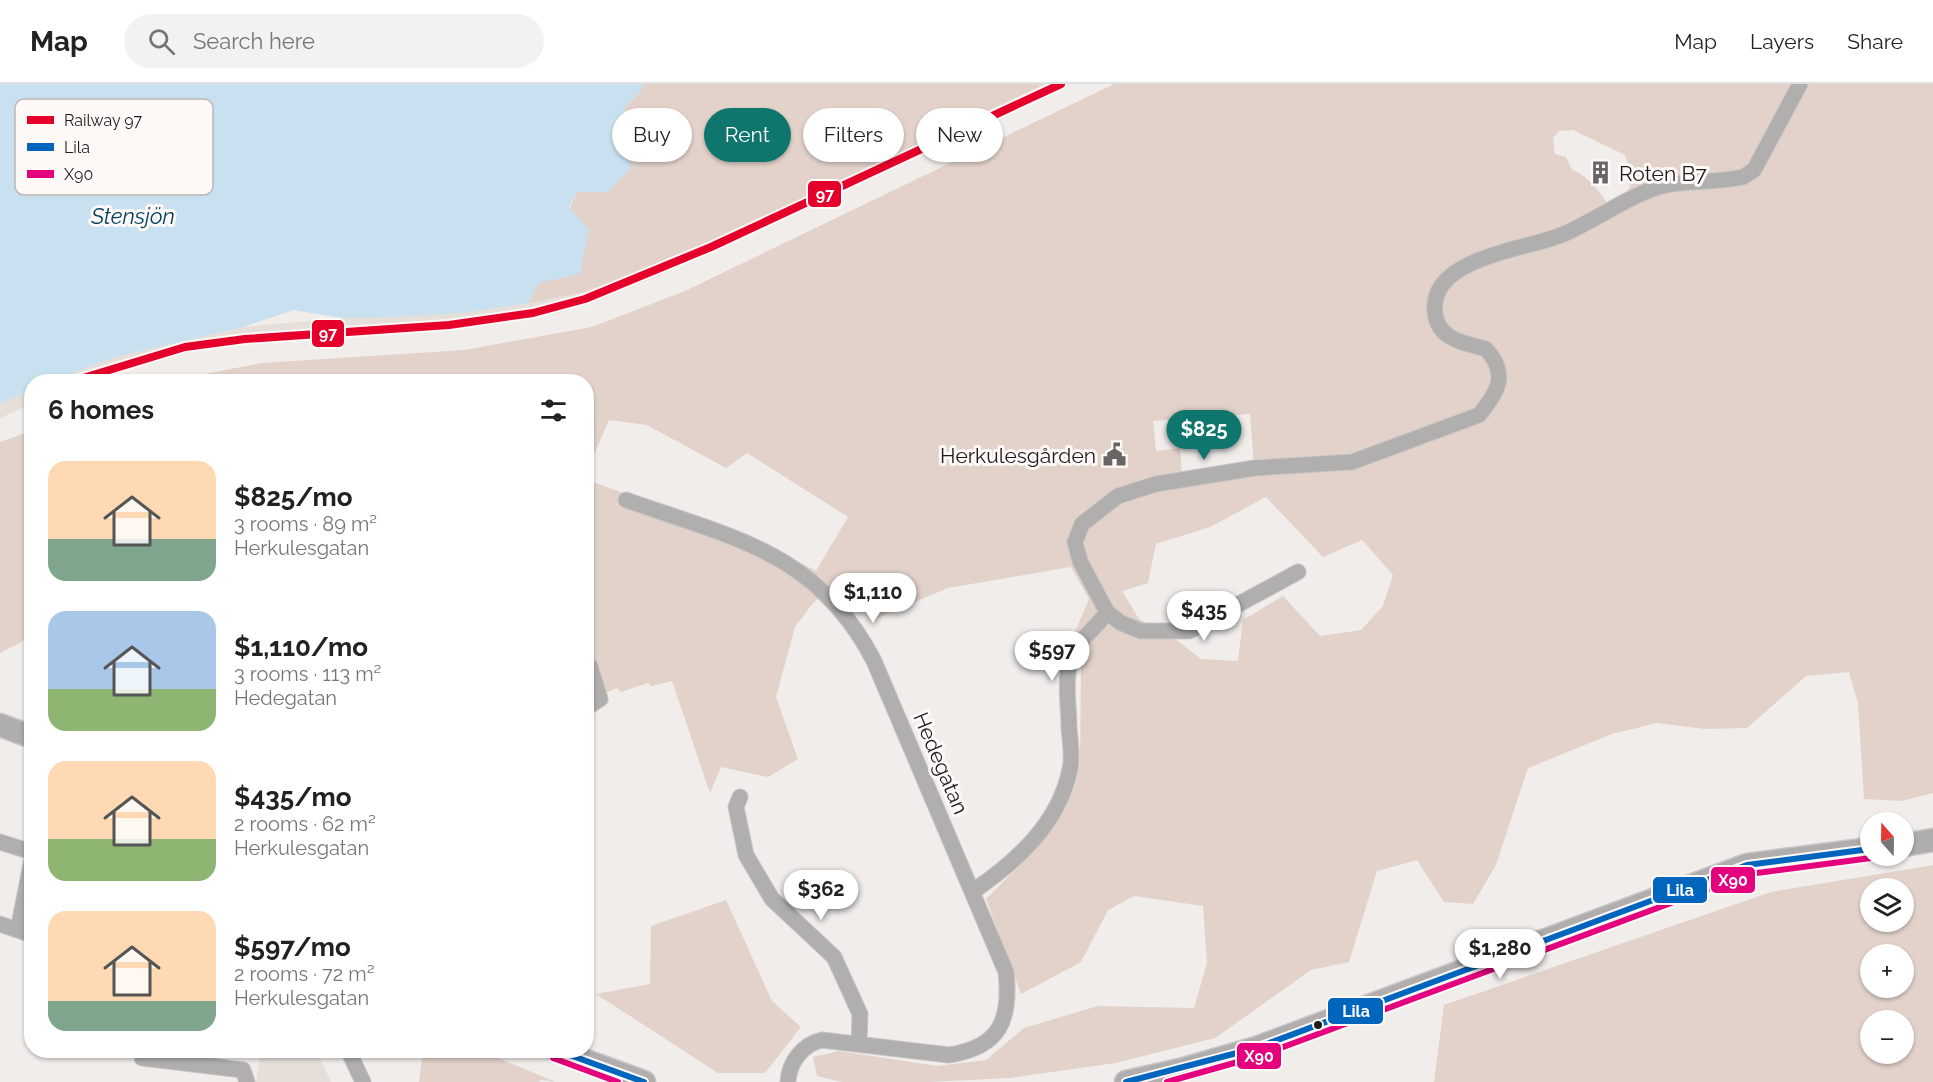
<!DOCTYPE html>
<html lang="en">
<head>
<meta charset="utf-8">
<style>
  :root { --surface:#fff; --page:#f2f2f2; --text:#222; --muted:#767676; --line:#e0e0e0; --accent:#0f766e }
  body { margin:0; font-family:Raleway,sans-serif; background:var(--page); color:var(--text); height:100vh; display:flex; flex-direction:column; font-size:22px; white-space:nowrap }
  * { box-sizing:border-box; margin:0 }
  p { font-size:20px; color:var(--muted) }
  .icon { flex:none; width:33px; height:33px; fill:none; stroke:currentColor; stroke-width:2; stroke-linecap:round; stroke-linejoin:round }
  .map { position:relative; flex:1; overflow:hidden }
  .drawer { position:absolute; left:24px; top:290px; width:570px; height:684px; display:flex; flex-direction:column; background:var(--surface); border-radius:24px; box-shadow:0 2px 4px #0004 }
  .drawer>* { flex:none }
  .banner { position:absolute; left:612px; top:24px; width:570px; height:54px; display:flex; gap:12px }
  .needle { width:39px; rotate:340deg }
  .fabs { position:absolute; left:1860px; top:728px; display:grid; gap:12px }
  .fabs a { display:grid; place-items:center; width:54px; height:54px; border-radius:50%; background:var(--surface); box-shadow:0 2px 4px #0004; font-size:30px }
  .price { position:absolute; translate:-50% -51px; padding:0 14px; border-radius:21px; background:#fff; color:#222; font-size:20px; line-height:39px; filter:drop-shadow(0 2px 3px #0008) }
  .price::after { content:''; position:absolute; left:50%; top:36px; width:18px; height:14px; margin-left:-9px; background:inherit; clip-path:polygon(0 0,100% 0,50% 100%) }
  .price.selected { background:var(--accent); color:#fff }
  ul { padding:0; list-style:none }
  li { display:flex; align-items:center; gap:18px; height:150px; padding:0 24px }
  li span { display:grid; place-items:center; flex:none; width:168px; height:120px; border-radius:18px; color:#555 }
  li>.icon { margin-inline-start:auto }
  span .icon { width:72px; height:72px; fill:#fffc; stroke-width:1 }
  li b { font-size:26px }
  h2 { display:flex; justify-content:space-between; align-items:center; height:72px; padding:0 24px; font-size:26px }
  .pill { padding:0 21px; border-radius:27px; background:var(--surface); box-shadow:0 2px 4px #0004; font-size:21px; line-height:54px }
  .pill.selected { background:var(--accent); color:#fff }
  header { display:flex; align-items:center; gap:36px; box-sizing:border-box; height:84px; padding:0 30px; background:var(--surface); border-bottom:2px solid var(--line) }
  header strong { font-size:28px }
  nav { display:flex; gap:33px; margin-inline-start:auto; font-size:21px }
  .search { width:420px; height:54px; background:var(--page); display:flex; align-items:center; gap:15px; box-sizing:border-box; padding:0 21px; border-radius:33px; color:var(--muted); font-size:22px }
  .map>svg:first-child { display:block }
  .built { fill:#e6ded9 }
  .green { fill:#e2d2ca; fill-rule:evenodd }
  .water { fill:#c8e0ef }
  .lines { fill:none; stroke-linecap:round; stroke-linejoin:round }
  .street-casing { stroke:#c9c7c6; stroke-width:17 }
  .secondary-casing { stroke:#c9c7c6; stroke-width:25 }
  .street { stroke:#b0afae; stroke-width:15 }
  .secondary { stroke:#afaead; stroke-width:22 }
  .bus-1-casing { stroke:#fef9f7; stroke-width:10 }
  .bus-2-casing { stroke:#fef9f7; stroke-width:10 }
  .bus-1 { stroke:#0065bd; stroke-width:6 }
  .bus-2 { stroke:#e5007d; stroke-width:6 }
  .rail-1-casing { stroke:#fef9f7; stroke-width:12 }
  .rail-1 { stroke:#e4002b; stroke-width:8 }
  .bus-dot { fill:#1e1c1b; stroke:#fef9f7; stroke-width:2 }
  .labels { text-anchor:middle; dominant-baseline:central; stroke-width:6; stroke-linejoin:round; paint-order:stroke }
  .poi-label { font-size:21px; fill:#1e1c1b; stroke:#fef9f7; text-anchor:start }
  .street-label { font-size:21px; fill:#1e1c1b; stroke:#fef9f7 }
  .water-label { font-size:22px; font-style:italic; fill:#003f5d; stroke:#fef9f7 }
  .key { fill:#fef9f7; stroke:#bbb7b5; stroke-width:1.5 }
  .key-label { font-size:16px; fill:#1e1c1b }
  .line-badge { stroke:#fef9f7; stroke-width:2 }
  .badge-label { font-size:16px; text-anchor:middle; font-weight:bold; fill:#fff }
</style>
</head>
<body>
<header>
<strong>Map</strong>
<div class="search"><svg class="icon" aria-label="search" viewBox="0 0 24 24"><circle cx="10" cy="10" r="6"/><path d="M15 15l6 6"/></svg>Search here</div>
<nav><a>Map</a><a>Layers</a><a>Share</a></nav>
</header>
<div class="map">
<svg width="1933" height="998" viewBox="0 0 1933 998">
  <rect width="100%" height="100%" fill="#f0edeb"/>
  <path class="built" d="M 1045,0 L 1067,0 L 661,191 L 601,215 L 556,230 L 499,239 L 211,264 L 119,284 L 86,297 L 51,297 L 115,273 L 243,243 L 341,234 L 462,229 L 584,208 L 655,184 Z
    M 31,306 L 31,320 L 0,334 L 0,320 Z
    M 261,966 L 316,966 L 331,998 L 256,998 Z"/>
  <path class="green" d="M 643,0 L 1045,0 L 655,184 L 584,208 L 528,219 L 577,108 L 608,108 L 629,47 L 624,24 L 640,8 Z
    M 1114,0 L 1933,0 L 1933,709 L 1901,717 L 1864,715 L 1858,619 L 1849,588 L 1806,592 L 1747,644 L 1705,645 L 1657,639 L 1612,650 L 1528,684 L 1496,781 L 1473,820 L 1444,818 L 1417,776 L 1377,787 L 1349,878 L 1311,886 L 1215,954 L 1116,979 L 1009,994 L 930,998 L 842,998 L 817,992 L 813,973 L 839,967 L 937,982 L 986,976 L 1024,944 L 1098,922 L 1194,924 L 1207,879 L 1203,822 L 1134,812 L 1108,826 L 1081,878 L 1021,910 L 986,815 L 1036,765 L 1074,705 L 1080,680 L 1081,581 L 1071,557 L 1089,515 L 1071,483 L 948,504 L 875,535 L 834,503 L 813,519 L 795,543 L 776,613 L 798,675 L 768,693 L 721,683 L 710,709 L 672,597 L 651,602 L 648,599 L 621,608 L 617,604 L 608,608 L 587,610 L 587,396 L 756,456 L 816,487 L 848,433 L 747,369 L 726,384 L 647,341 L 609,336 L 587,386 L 586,297 L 166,297 L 262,279 L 464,266 L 592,243 L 685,207 ZM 1573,46 L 1625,71 C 1633,100 1636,105 1609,121 C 1599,108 1588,91 1572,86 L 1566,73 L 1555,70 L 1553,54 L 1559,47 ZM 1250,330 L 1254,383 L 1182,390 L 1180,364 L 1156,367 L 1153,337 ZM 1266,413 L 1323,473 L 1362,456 L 1393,491 L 1383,522 L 1361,546 L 1320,552 L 1283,512 L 1243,536 L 1238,577 L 1201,575 L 1170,551 L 1139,535 L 1122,507 L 1148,499 L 1156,460 L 1210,443 Z
    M 31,347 L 31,553 L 0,569 L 0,358 Z
    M 1933,781 L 1933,998 L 1434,998 L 1444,921 L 1771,808 ZM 1870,804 L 1904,804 L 1904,837 L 1870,837 ZM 1870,870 L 1904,870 L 1904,903 L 1870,903 ZM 1870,936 L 1904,936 L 1904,969 L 1870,969 Z
    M 726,816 L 772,917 L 801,943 L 765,989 L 718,989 L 596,910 L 650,900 L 651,842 Z
    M 423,966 L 478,966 L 556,998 L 541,996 L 539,998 L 419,998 Z"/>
  <path class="water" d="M 0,0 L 643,0 L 640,8 L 624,24 L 629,47 L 631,84 L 608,108 L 577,108 L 569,123 L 589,146 L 580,190 L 539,199 L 528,219 L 462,229 L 399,233 L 341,234 L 294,226 L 243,243 L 115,273 L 51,297 L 32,297 L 31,306 L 0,320 Z"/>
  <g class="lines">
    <defs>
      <path id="street" d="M 626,416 C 733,454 818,468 874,577 L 1006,888 C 1011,935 1001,963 949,971 L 822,956 C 803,960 789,978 788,998
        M 1107,528 L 1121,539 L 1141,547 L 1189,547 L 1298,488
        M 586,581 L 590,582 L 600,615 L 586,624
        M 740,713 L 736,723 L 746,771 L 772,815 L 834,873 L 860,930 L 859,960
        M 0,758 L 32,768
        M 972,808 C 1016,778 1059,740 1070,685 C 1073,673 1070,657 1069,644 C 1069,623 1064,596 1071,575 C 1076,557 1097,544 1107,528 L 1080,477 L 1075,458 L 1082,440 L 1118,412 L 1156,400 L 1255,384 L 1352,378 L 1479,331 C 1498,308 1509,290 1486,265 C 1465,259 1438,256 1435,229 C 1428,173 1527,166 1564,150 C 1592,138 1634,109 1662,102 C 1688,96 1716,99 1743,93 L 1754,86 L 1800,0
        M 0,840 L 32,851
        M 18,846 L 32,775
        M 348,966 L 363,998
        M 142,974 L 243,986 L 247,998"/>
      <path id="secondary" d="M 0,641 L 32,653
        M 1904,761 L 1933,756
        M 556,966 L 644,998
        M 1126,998 L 1180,986 L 1256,964 L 1747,781 L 1870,765"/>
    </defs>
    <use href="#street" class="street-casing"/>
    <use href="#secondary" class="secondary-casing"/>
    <use href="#street" class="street"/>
    <use href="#secondary" class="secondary"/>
    <defs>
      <path id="bus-1" d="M 556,966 L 644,998
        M 1126,998 L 1256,964 L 1747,781 L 1870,765"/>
      <path id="bus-2" d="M 553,974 L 618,998
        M 1167,998 L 1259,972 L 1749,790 L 1871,774"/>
    </defs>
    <use href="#bus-1" class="bus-1-casing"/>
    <use href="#bus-2" class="bus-2-casing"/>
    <use href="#bus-1" class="bus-1"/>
    <use href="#bus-2" class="bus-2"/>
    <defs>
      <path id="rail-1" d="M 73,297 L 185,263 L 245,255 L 449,241 L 533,229 L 585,215 L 711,163 L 1061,0"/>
    </defs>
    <use href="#rail-1" class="rail-1-casing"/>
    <use href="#rail-1" class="rail-1"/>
  </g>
  <defs>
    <symbol id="building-bare" viewBox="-9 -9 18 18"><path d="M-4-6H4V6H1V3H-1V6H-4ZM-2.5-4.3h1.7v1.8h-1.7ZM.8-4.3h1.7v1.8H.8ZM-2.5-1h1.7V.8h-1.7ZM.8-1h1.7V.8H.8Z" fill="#686564" stroke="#fef9f7" stroke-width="2.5" paint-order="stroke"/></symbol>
    <symbol id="civic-bare" viewBox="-9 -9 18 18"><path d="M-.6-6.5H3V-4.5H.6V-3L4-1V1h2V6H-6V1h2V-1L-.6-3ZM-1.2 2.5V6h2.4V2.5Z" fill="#686564" stroke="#fef9f7" stroke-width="2.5" paint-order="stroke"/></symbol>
  </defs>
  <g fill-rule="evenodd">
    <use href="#building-bare" x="1584" y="72" width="33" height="33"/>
    <use href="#civic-bare" x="1098" y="354" width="33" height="33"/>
  </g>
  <circle class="bus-dot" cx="1318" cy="941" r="5"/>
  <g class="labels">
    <g class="poi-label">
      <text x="1619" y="89">Roten B7</text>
      <text x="1096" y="371" text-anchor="end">Herkulesgården</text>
    </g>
    <g class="street-label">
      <text transform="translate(941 679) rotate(67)">Hedegatan</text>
    </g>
    <g class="water-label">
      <text x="133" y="132">Stensjön</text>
    </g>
  </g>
  <rect x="15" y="15" width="198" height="96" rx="9" class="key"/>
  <rect x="27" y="32" width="27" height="8" fill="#e4002b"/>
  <rect x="27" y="59" width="27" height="8" fill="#0065bd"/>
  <rect x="27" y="86" width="27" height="8" fill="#e5007d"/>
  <g class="key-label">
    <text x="64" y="42">Railway 97</text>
    <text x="64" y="69">Lila</text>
    <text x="64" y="96">X90</text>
  </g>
  <g class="line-badge">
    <rect x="807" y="96" width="35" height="28" rx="6" fill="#e4002b"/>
    <rect x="311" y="235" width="34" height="29" rx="6" fill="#e4002b"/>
    <rect x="1710" y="782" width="46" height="28" rx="6" fill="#e5007d"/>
    <rect x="1652" y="792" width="56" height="28" rx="6" fill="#0065bd"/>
    <rect x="1327" y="913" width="57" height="28" rx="6" fill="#0065bd"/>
    <rect x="1236" y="958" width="46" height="28" rx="6" fill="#e5007d"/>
  </g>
  <g class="badge-label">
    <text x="825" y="116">97</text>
    <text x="328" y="255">97</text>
    <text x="1733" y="802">X90</text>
    <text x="1680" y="812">Lila</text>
    <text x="1356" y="933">Lila</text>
    <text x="1259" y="978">X90</text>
  </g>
</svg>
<div class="fabs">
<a><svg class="needle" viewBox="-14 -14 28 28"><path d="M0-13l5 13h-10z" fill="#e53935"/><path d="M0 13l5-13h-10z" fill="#767676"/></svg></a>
<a><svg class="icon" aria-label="layers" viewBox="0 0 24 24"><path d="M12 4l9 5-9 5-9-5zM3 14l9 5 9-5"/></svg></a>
<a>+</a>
<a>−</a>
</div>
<b class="price selected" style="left:1204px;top:377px">$825</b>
<b class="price" style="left:873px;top:540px">$1,110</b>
<b class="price" style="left:1204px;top:558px">$435</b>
<b class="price" style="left:1052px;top:598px">$597</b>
<b class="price" style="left:821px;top:837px">$362</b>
<b class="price" style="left:1500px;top:896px">$1,280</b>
<div class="banner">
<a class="pill">Buy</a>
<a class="pill selected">Rent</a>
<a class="pill">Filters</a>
<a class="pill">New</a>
</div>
<section class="drawer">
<h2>6 homes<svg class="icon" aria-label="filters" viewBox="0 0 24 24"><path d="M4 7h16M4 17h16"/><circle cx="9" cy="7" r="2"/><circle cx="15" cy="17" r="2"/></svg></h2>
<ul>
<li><span style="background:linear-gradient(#ffd9b3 65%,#7fa58c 0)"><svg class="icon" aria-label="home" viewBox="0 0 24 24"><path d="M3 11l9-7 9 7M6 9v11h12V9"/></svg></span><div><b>$825/mo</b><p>3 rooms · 89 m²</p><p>Herkulesgatan</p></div></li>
<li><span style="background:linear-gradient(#a9c7e8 65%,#8fb573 0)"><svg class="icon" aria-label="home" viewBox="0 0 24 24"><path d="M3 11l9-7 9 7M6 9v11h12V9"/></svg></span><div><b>$1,110/mo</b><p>3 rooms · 113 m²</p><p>Hedegatan</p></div></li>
<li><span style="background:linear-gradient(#ffd9b3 65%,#8fb573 0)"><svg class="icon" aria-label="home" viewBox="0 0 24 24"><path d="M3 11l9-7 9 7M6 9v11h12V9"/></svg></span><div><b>$435/mo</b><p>2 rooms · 62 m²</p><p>Herkulesgatan</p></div></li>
<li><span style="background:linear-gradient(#ffd9b3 75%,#7fa58c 0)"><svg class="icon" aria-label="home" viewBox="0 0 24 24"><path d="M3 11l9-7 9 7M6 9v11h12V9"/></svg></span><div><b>$597/mo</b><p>2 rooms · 72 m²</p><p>Herkulesgatan</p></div></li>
</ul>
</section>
</div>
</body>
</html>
